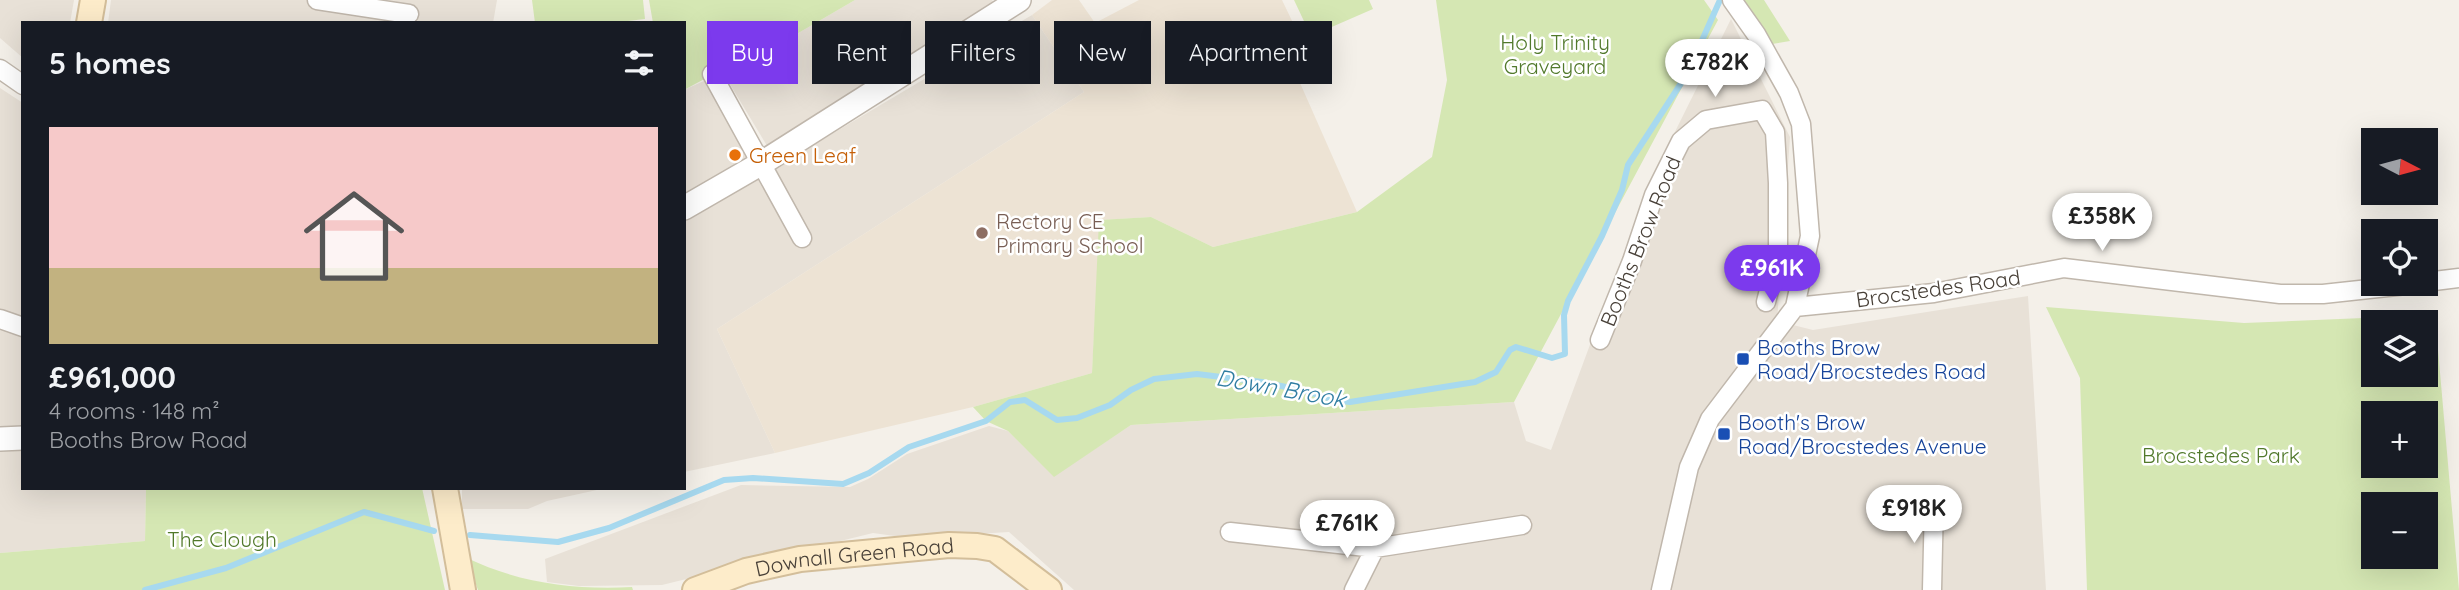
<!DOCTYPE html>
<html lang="en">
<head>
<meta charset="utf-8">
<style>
  :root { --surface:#171b24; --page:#20242c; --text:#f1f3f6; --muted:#9ea1a6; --accent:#7c3aed }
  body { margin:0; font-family:Quicksand,sans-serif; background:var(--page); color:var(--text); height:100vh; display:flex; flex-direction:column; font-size:26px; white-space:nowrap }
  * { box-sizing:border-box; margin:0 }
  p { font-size:23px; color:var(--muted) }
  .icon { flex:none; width:38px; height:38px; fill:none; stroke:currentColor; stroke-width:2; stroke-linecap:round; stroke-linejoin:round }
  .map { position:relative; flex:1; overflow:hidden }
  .side { position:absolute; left:21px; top:21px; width:665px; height:469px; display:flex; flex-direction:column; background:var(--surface); border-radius:0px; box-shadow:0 7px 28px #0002 }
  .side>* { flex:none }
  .top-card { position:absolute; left:707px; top:21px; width:665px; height:63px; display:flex; gap:14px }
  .needle { width:46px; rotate:96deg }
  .controls { position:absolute; left:2361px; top:128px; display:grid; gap:14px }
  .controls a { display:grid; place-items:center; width:77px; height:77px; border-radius:0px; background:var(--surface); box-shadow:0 7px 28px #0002; font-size:35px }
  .price { position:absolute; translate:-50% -60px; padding:0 16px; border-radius:24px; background:#fff; color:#222; font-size:23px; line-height:46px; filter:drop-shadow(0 2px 4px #0008) }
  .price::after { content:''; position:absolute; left:50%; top:42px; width:21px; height:16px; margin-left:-10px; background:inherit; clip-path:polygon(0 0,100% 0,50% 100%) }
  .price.current { background:var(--accent); color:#fff }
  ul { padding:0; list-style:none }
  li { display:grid; align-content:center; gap:14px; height:371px; padding:0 28px }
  li span { display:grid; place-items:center; height:217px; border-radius:0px; color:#555 }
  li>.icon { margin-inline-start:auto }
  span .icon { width:126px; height:126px; fill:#fffc; stroke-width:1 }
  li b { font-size:30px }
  h2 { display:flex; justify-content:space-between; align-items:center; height:84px; padding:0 28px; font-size:30px }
  .chip { padding:0 24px; border-radius:0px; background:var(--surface); box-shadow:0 7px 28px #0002; font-size:24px; line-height:63px }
  .chip.current { background:var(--accent); color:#fff }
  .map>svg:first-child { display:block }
  .residential { fill:#e8e1d7 }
  .education { fill:#ede3d4 }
  .green { fill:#d5e7b3; fill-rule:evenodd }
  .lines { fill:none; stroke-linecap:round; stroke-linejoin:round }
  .stream { stroke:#a7d9ef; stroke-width:6 }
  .minor-casing { stroke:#c0b7ac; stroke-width:21 }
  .tertiary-casing { stroke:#c0b7ac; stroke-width:26 }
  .secondary-casing { stroke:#d3be9a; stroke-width:28 }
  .minor { stroke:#fff; stroke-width:18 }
  .tertiary { stroke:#fff; stroke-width:23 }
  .secondary { stroke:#fdecca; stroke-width:24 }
  .food-dot { fill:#e8710a; stroke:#fff; stroke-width:2.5 }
  .education-dot { fill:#8d6e63; stroke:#fff; stroke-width:2.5 }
  .transit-dot { fill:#1a4fb4; stroke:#fff; stroke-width:2.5 }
  .labels { text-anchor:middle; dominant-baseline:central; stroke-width:5; stroke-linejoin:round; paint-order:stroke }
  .park-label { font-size:21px; fill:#51792b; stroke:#fff }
  .food-label { font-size:21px; fill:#c56008; stroke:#fff; text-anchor:start }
  .education-label { font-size:21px; fill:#785e54; stroke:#fff; text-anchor:start }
  .street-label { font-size:21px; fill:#484038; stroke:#fff }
  .transit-label { font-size:21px; fill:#164399; stroke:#fff; text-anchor:start }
  .water-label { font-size:23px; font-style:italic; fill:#2f7da2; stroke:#fff }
</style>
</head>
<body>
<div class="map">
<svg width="2459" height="590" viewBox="0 0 2459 590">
  <rect width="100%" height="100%" fill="#f4f0e9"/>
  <path class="residential" d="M 0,0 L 74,0 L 70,23 L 23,23 L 23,58 L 0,38 Z
    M 111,0 L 497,0 L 493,23 L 108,23 Z
    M 855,0 L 992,0 L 994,3 L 769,149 L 725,76 Z
    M 1032,15 L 1084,92 L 717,329 L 775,453 L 684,472 L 684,216 L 778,166 Z
    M 1731,19 L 1790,137 L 1777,321 L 1813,330 L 2028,296 L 2046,590 L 1074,590 L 1009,532 L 909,538 L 873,533 L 662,585 L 579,586 L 547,582 L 545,559 L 741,485 L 850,487 L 868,479 L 907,454 L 989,426 L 1008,431 L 1054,476 L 1131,425 L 1514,402 L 1526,441 L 1551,450 L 1651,180 Z
    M 706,80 L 752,162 L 684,203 L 684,90 Z
    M 0,88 L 23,103 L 23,488 L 146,488 L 145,541 L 0,553 Z
    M 462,488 L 606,488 L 547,501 L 528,509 L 462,509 Z"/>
  <path class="education" d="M 1052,0 L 1079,0 L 1095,23 L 1139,0 L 1282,0 L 1294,25 L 1289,58 L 1357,212 L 1213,247 L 1151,217 L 1100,220 L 1092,373 L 973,407 L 775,453 L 717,329 L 1084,92 L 1032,15 Z"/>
  <path class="green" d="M 532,0 L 643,0 L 645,19 L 611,23 L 535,23 Z
    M 649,0 L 855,0 L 725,76 L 721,70 L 684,90 L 684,23 L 653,23 Z
    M 1294,0 L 1369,0 L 1373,9 L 1311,36 Z
    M 1436,0 L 1704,0 L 1718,20 L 1514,402 L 1131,425 L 1054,477 L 1008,431 L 986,421 L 973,407 L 1092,373 L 1099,220 L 1151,217 L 1213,247 L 1357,212 L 1432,157 L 1447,80 Z
    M 1742,0 L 1764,0 L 1790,41 L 1772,44 Z
    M 2046,307 L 2244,323 L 2435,315 L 2459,590 L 2087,590 L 2080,378 ZM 2373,322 L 2426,322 L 2426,374 L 2373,374 ZM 2373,413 L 2426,413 L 2426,466 L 2373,466 ZM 2373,504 L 2426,504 L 2426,556 L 2373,556 Z
    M 146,488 L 422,488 L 445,590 L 0,590 L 0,553 L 145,541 Z
    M 467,558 C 519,583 574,590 632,587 L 633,590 L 478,590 Z"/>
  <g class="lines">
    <path class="stream" d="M 470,535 L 558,542 L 609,528 L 724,480 L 753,478 L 843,484 L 869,473 L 909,447 L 986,421 L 1010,402 L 1025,400 L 1057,420 L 1077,418 L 1110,405 L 1131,390 L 1154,379 L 1197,374 L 1262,382 L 1305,391 L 1334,400 L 1350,402 L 1475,382 L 1496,372 L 1510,350 L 1516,347 L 1552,358 L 1565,354 L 1564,315 L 1568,301 L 1602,236 L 1622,190 L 1628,165 L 1687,74 L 1720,0
      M 145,590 L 226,568 L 364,512 L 434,531"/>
    <defs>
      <path id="minor" d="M 317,0 L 409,14
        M 0,69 L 23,85
        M 712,74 L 802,238
        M 2426,282 L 2459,278
        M 1795,307 L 1934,293 L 2064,268 L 2280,294 L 2323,294 L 2415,284
        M 0,319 L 23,327
        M 1600,340 L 1632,261 L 1654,195 L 1681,141 L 1706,120 L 1762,110 L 1775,132 L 1778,183 L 1778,254 L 1766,302
        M 1230,532 L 1375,548 L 1522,525
        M 1354,590 L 1375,548
        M 1661,590 L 1689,467 L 1710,419 L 1795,307 L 1810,236 L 1801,124 L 1789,93 L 1756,34 L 1732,0
        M 1932,590 L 1934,501"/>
      <path id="tertiary" d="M 684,208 L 762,163 L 1019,0
        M 0,439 L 23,438"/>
      <g id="secondary">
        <path d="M 89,23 L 93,0"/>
        <path d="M 445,488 L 463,590"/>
        <path id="s1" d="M 695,590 L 746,571 L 800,559 L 949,545 L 977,546 L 995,549 L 1049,590"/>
      </g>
    </defs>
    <use href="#minor" class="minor-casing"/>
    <use href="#tertiary" class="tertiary-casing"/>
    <use href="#secondary" class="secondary-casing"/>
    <use href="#minor" class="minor"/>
    <use href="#tertiary" class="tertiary"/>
    <use href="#secondary" class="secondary"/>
  </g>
  <circle class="food-dot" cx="735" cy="155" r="7"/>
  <circle class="education-dot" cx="982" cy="233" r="7"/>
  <g class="transit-dot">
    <rect x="1736" y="352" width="14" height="14" rx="3.5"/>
    <rect x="1717" y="427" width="14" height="14" rx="3.5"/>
  </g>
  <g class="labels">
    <g class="park-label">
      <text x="1555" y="42">Holy Trinity<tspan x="1555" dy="24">Graveyard</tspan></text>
      <text x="2221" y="455">Brocstedes Park</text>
      <text x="222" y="539">The Clough</text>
    </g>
    <g class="food-label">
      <text x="749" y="155">Green Leaf</text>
    </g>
    <g class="education-label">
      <text x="996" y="221">Rectory CE<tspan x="996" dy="24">Primary School</tspan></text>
    </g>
    <g class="street-label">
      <text transform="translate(1640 241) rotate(-68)">Booths Brow Road</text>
      <text transform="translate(1938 288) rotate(-8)">Brocstedes Road</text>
      <text stroke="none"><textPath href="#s1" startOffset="164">Downall Green Road</textPath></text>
    </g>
    <g class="transit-label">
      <text x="1757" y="347">Booths Brow<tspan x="1757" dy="24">Road/Brocstedes Road</tspan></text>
      <text x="1738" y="422">Booth's Brow<tspan x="1738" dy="24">Road/Brocstedes Avenue</tspan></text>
    </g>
    <g class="water-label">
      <text transform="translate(1281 388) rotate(10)">Down Brook</text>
    </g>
  </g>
</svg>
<div class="controls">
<a><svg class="needle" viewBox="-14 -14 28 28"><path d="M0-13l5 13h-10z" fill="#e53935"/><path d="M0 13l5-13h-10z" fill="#9ea1a6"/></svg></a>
<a><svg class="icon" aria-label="locate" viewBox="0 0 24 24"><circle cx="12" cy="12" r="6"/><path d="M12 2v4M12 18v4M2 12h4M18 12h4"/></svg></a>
<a><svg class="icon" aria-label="layers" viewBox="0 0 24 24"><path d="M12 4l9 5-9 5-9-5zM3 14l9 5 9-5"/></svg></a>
<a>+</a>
<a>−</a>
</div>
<b class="price" style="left:1715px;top:99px">£782K</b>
<b class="price" style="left:2102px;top:253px">£358K</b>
<b class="price current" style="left:1772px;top:305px">£961K</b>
<b class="price" style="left:1914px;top:545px">£918K</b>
<b class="price" style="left:1347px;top:560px">£761K</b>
<div class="top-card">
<a class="chip current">Buy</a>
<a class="chip">Rent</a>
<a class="chip">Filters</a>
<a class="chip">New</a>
<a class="chip">Apartment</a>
</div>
<section class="side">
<h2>5 homes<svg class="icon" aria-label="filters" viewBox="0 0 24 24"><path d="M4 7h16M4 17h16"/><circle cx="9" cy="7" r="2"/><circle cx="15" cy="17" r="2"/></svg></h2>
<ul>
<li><span style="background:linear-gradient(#f6c9c9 65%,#c2b280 0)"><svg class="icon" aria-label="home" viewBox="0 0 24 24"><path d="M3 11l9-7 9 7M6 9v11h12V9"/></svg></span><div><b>£961,000</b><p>4 rooms · 148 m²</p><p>Booths Brow Road</p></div></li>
</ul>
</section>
</div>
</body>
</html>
